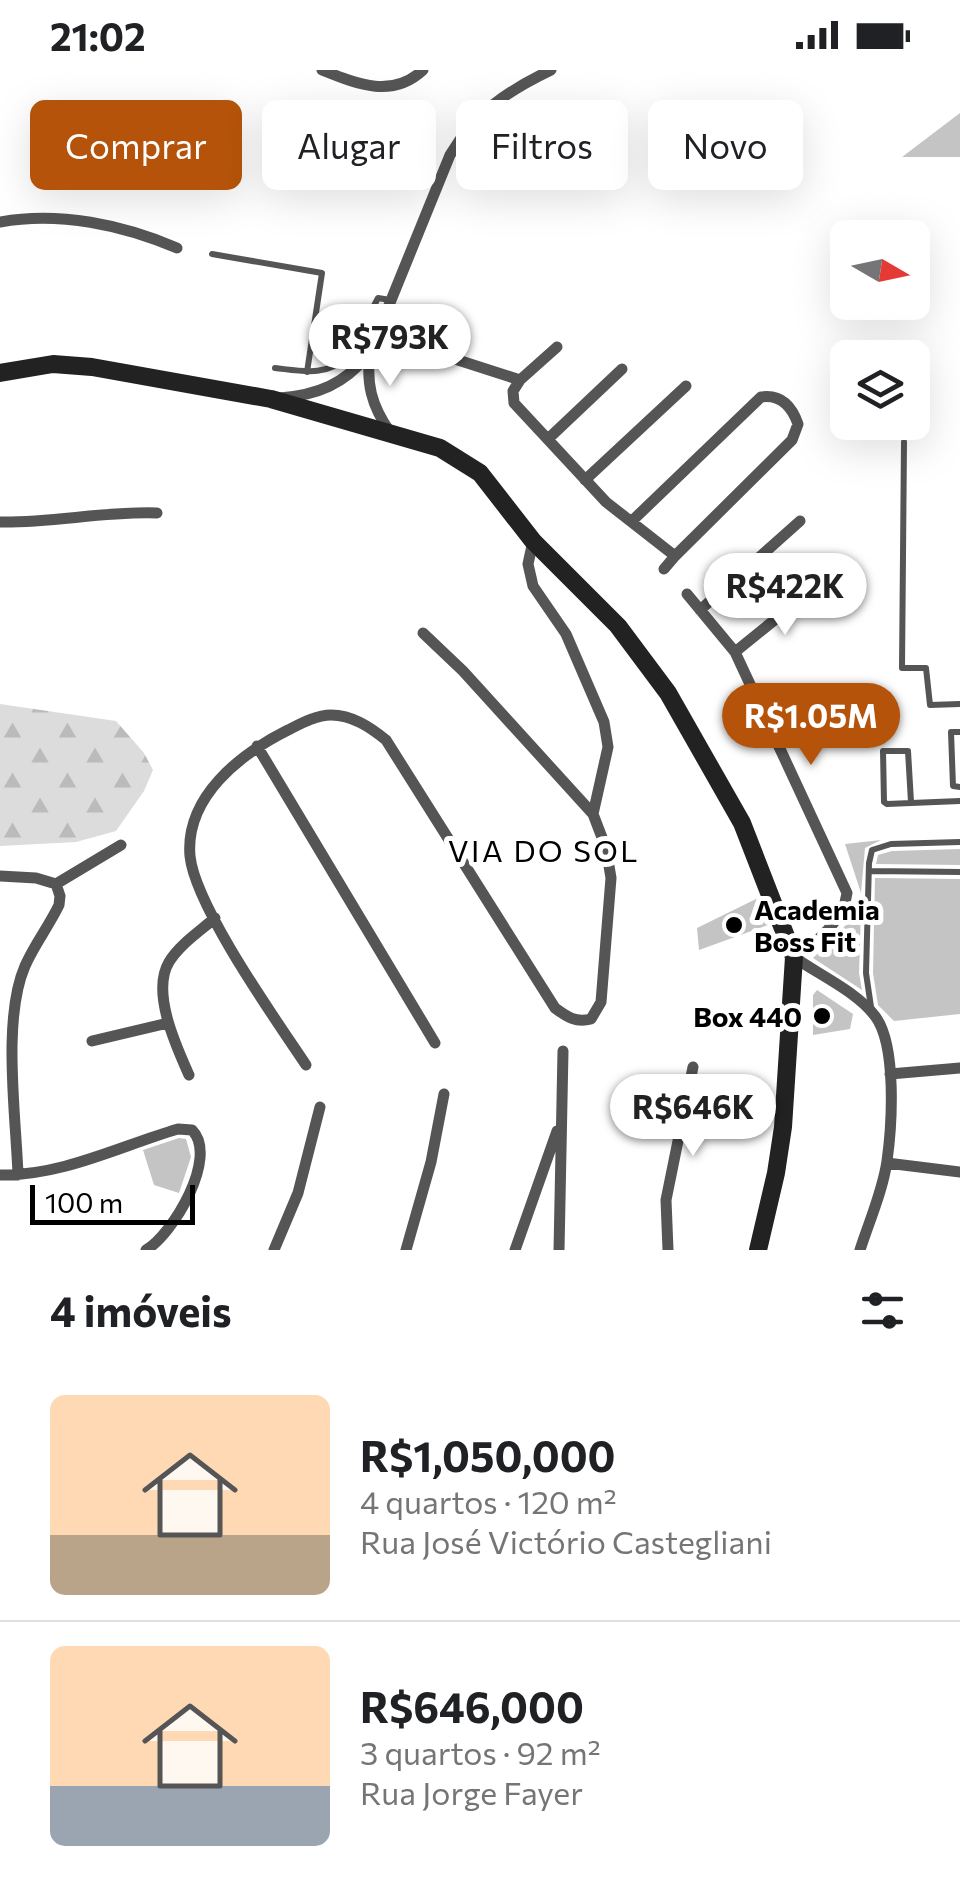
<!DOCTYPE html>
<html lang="pt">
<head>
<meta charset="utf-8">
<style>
  :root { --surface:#fff; --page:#f2f2f2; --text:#202124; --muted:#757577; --line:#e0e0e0; --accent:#b45309 }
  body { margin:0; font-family:Commissioner,sans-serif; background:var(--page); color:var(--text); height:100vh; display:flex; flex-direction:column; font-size:38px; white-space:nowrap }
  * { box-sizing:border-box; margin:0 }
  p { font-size:32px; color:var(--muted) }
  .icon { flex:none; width:55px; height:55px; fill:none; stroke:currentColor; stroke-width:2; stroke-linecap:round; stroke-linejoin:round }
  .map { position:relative; height:1180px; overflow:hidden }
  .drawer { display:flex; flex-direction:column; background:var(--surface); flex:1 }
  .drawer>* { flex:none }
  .banner { position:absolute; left:30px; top:30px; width:900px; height:90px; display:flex; gap:20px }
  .needle { width:65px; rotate:99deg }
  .tools { position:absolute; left:830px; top:150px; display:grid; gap:20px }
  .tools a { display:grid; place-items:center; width:100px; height:100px; border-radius:15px; background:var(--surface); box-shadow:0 10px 40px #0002; font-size:50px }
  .scale { position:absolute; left:30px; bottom:25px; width:165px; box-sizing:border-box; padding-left:10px; border:5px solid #000; border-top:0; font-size:28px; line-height:35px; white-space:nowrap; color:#000; -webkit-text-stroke:8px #fff; paint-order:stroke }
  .price { position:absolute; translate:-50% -85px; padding:0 22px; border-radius:35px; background:#fff; color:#222; font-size:32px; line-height:65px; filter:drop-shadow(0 2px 5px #0008) }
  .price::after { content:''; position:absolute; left:50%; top:60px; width:30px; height:22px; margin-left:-15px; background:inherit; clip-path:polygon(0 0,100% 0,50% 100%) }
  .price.on { background:var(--accent); color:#fff }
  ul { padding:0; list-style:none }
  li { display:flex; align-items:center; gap:30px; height:250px; padding:0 50px }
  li+li { border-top:2px solid var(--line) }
  li span { display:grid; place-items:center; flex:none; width:280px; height:200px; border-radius:15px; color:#555 }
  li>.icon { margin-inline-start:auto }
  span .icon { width:120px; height:120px; fill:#fffc; stroke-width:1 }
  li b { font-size:42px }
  h2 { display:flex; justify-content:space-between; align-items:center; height:120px; padding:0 50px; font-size:42px }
  .tag { padding:0 35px; border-radius:15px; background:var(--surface); box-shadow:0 10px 40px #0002; font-size:35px; line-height:90px }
  .tag.on { background:var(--accent); color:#fff }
  .status { display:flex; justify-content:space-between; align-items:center; height:70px; padding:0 50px; background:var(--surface); direction:ltr }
  .status svg { height:28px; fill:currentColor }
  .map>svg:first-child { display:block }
  .forest { fill:url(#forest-firs) }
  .building { fill:#c4c4c4 }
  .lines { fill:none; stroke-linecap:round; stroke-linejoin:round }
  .lane { stroke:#555; stroke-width:6 }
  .street { stroke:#555; stroke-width:11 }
  .secondary { stroke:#222; stroke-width:18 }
  .poi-dot { fill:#000; stroke:#fff; stroke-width:4 }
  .labels { text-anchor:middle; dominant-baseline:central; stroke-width:10; stroke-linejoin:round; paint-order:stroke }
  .poi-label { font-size:28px; font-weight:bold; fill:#000; stroke:#fff; text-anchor:start }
  .neighbourhood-label { font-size:30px; letter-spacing:2.5px; fill:#000; stroke:#fff }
</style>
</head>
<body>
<div class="status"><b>21:02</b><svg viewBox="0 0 49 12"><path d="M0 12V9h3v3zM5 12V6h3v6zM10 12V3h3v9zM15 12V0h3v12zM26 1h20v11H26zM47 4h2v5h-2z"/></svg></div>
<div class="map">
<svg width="960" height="1180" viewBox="0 0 960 1180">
  <defs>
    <pattern id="forest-firs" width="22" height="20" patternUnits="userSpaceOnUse" patternTransform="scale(2.5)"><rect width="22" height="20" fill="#dcdcdc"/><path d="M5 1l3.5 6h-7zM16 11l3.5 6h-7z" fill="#bbb"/></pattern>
  </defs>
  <rect width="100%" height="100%" fill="#fff"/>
  <path class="forest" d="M 0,634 L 116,651 L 144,683 L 153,700 L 144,721 L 116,761 L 76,772 L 0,776 Z"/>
  <path class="building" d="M 960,43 L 960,87 L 902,87 Z
    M 881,770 L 865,778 L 861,823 L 845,774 Z
    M 960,779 L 960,795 L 876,794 L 878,785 L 892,781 Z
    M 875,808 L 960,809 L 960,944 L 894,951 L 878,935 L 873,903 Z
    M 758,828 L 768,855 L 699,880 L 697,858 Z
    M 861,840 L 859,903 L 862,920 L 813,888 Z
    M 817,920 L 853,944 L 850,959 L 813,965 L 813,925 Z
    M 179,1068 L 186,1069 L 191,1087 L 179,1123 L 154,1115 L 143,1080 Z"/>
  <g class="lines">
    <path class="lane" d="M 212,184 L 322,203 L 307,302
      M 275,298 C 302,301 326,307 347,287 L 378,228 L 390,230
      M 904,372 L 902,598 L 926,598 L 930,635 L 960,634
      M 960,662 L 951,662 L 953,716 L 960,717
      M 911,732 L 908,681 L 883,681 L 884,732 L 887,734 L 960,731
      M 870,801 L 960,802
      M 871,937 L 866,903 L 869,793 L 872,780 L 891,774 L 960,772"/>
    <path class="street" d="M 322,0 C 357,14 392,29 423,0
      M 0,152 C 59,141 123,155 177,178
      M 377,264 L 520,310 L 513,321 L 514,333 L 606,432 L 675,486 L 664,499
      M 520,310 L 557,277
      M 280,328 C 318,325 344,314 368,285
      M 390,362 C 371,335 366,313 370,282 L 450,85 C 475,43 507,21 551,0
      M 548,369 L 622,299
      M 585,410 L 686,316
      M 633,450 L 761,327 C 781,324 792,337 798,354 L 792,370 L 675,486
      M 0,452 C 53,453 104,441 157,443
      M 533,471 L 528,494 L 533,516 L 566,564 L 604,652 L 608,677 L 593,744
      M 687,524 L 735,582 L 847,823 C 844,850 816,873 794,887 C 819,905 856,921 875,946 C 897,975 892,1055 887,1091 C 883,1120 869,1152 860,1180
      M 700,540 L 800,451
      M 735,582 L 809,522
      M 257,676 L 435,973
      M 0,806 L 36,808 L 56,814
      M 56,814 L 121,775
      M 92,971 L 168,953
      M 306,995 C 276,950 195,836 190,786 C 185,727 240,684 288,660 C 300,654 316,645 331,645 C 352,645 370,657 386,670 L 555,938 C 567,947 576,953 591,949 L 601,932 L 611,808 L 606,778 L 593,744 L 463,601 L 423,563
      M 890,1004 L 960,998
      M 189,1005 C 176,976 151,922 169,892 C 179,875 200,861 215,848
      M 887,1093 L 960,1102
      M 0,1105 C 62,1106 120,1076 178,1059 L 192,1060 C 219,1087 173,1164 146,1180
      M 18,1105 C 16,1046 2,949 25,896 C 34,875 49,856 59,835 L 60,826 L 56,814
      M 274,1180 L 298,1123 L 320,1037
      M 406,1180 L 431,1092 L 444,1024
      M 515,1180 L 557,1061
      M 559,1180 L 563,981
      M 668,1180 L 666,1130 L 693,997"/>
    <path class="secondary" d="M 0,303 L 53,294 L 92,297 L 271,329 L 440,378 L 480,403 L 533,471 L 618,556 L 668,623 L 742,753 L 794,887 L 783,1057 L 776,1103 L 758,1180"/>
  </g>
  <g class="poi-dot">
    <circle cx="734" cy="855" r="10"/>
    <circle cx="822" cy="946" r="10"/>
  </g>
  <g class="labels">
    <g class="poi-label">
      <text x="754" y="839">Academia<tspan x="754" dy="32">Boss Fit</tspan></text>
      <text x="802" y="946" text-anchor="end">Box 440</text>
    </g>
    <g class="neighbourhood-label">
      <text x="544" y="779">VIA DO SOL</text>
    </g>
  </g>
</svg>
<div class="tools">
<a><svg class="needle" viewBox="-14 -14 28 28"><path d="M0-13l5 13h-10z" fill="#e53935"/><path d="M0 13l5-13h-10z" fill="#757577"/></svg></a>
<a><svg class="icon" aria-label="layers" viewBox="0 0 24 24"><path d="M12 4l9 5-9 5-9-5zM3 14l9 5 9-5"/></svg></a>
</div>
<div class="scale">100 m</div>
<b class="price" style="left:390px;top:319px">R$793K</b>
<b class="price" style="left:785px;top:568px">R$422K</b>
<b class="price on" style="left:811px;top:698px">R$1.05M</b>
<b class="price" style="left:693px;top:1089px">R$646K</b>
<div class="banner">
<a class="tag on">Comprar</a>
<a class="tag">Alugar</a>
<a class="tag">Filtros</a>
<a class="tag">Novo</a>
</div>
</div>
<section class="drawer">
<h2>4 imóveis<svg class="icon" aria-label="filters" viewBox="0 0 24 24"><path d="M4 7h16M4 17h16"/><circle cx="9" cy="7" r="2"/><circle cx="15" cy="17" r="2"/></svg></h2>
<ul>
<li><span style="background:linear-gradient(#ffd9b3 70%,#b9a48a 0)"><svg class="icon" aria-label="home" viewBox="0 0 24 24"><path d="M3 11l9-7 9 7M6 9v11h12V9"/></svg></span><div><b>R$1,050,000</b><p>4 quartos · 120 m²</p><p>Rua José Victório Castegliani</p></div></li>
<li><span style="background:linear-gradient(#ffd9b3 70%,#9aa5b1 0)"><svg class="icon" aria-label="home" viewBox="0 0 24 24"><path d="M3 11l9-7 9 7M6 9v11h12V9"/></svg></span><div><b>R$646,000</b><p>3 quartos · 92 m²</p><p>Rua Jorge Fayer</p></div></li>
</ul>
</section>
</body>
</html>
